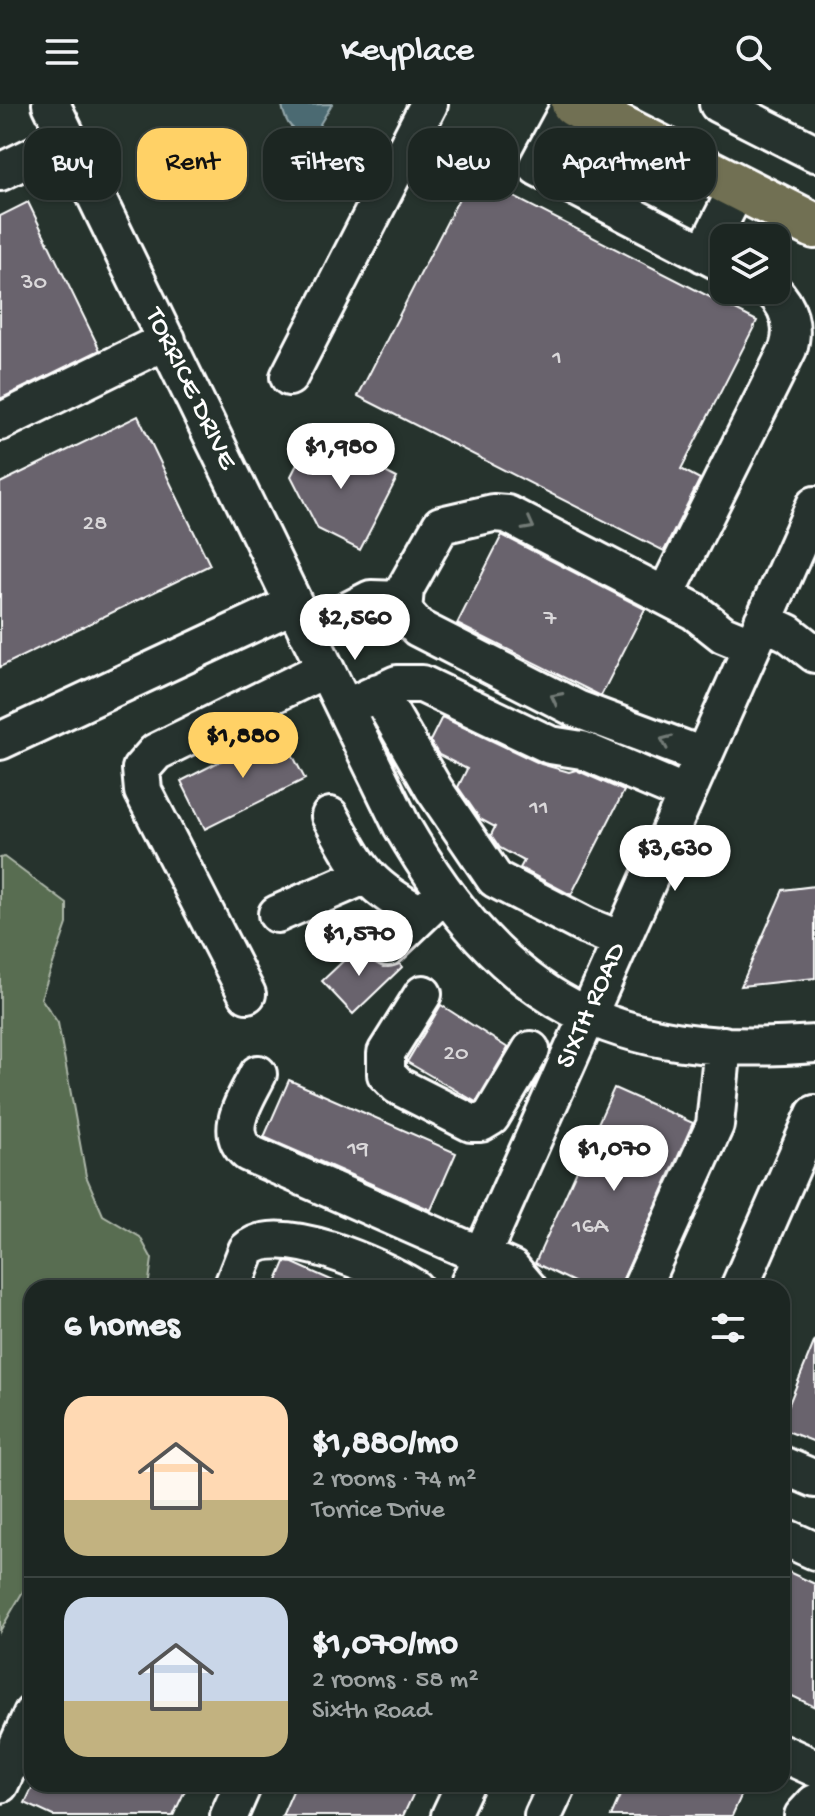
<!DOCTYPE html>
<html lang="en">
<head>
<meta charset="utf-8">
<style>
  :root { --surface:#1c2622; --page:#29322f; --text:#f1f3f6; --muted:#a0a5a5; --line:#3a4340; --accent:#ffd166 }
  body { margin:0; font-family:"Gochi Hand",sans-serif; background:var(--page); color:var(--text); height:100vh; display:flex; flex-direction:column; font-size:30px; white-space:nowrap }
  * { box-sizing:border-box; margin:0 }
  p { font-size:26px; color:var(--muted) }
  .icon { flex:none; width:44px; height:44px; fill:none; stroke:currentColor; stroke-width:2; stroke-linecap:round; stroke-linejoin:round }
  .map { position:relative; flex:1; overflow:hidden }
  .details { position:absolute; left:24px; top:1176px; width:766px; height:512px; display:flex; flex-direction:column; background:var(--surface); border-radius:24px; box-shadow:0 2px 6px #0004,0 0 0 2px var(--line) }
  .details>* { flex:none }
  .guide { position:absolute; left:24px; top:24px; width:768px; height:72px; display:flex; gap:16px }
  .tools { position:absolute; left:710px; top:120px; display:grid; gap:16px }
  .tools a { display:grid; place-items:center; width:80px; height:80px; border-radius:16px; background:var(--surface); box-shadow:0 2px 6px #0004,0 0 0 2px var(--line); font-size:40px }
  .price { position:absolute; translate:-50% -68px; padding:0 18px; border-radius:28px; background:#fff; color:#222; font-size:26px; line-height:52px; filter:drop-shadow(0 2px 4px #0008) }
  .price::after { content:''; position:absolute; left:50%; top:48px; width:24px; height:18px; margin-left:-12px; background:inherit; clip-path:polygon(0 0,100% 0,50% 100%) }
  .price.selected { background:var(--accent); color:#111 }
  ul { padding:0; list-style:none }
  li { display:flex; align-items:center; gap:24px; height:200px; padding:0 40px }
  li+li { border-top:2px solid var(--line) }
  li span { display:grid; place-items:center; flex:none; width:224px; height:160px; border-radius:24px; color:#555 }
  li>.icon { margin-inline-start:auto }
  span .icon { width:96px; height:96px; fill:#fffc; stroke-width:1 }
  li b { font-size:34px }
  h2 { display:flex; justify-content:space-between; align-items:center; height:96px; padding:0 40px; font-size:34px }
  .chip { padding:0 28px; border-radius:24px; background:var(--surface); box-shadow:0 2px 6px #0004,0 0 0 2px var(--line); font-size:28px; line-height:72px }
  .chip.selected { background:var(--accent); color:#111 }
  header { display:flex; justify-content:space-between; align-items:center; height:104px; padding:0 40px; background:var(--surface); font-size:36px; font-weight:600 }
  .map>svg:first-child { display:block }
  .green { fill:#586d51; stroke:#acb6a8; stroke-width:2 }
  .water { fill:#4b6b72; stroke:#93a6aa; stroke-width:2 }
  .building { fill:#69636d; stroke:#fff; stroke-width:2 }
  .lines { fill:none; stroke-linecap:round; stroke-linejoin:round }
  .minor-casing { stroke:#fff; stroke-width:42 }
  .major-casing { stroke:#fff; stroke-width:50 }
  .minor { stroke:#26332d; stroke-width:36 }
  .major { stroke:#716f52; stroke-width:44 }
  .oneway { stroke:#727a76 }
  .labels { text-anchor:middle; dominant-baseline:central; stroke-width:6; stroke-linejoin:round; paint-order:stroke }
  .number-label { font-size:24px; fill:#dad8da }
  .street-label { font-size:28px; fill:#fff; stroke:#26332d }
</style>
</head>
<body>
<header><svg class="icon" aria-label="menu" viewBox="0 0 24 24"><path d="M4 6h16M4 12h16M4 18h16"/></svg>Keyplace<svg class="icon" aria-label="search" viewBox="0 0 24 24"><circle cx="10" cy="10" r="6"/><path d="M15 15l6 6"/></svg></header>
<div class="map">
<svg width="815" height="1712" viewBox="0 0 815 1712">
  <rect width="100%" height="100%" fill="#26332d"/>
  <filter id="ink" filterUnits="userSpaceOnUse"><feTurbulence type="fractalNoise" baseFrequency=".0125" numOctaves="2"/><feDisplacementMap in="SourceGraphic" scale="16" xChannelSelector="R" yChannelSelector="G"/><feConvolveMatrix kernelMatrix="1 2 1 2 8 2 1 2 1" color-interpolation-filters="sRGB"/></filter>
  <g filter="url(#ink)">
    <path class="green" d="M 4,753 L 67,800 L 67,820 L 41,894 L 58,919 L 86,1072 L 103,1111 L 140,1133 L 152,1155 L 148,1184 L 32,1184 L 32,1472 L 0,1527 L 0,754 Z"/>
    <path class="water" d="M 332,0 L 314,30 C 294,32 285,20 282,1 Z"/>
    <path class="building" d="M 471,71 L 757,217 L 681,365 L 700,375 L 664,447 L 358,292 Z
      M 28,98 L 100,246 L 0,295 L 0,112 Z
      M 138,312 L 210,461 L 0,563 L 0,379 Z
      M 312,331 L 397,374 L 360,446 L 318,425 L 291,372 Z
      M 502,431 L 645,505 L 601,592 L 457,520 Z
      M 442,613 L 541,660 L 569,668 L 576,666 L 624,687 L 571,791 L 520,764 L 524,757 L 500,744 L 491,731 L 495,723 L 480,715 L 458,683 L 467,665 L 439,651 L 430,637 Z
      M 280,627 L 305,675 L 205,725 L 181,677 Z
      M 815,782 L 815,874 L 741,882 L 783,786 Z
      M 372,830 L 368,847 L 372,857 L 383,863 L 400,860 L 402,863 L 353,910 L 322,877 Z
      M 441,901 L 508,944 L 476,998 L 407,958 Z
      M 289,976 L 456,1049 L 431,1106 L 264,1033 Z
      M 614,984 L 693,1019 L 619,1184 L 586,1184 L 535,1159 Z
      M 285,1158 L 293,1159 L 349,1184 L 274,1184 Z
      M 815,1236 L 815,1338 L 782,1325 L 782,1317 Z
      M 782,1465 L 815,1480 L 815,1603 L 782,1587 Z
      M 34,1680 L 188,1680 L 173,1712 L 53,1712 L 25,1699 Z
      M 296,1680 L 418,1680 L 403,1712 L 282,1712 Z
      M 625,1680 L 715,1680 L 741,1692 L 732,1712 L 611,1712 Z"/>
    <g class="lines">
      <defs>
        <path id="minor" d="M 51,0 L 402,722 C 504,898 611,956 815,940
          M 571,0 L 537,63 L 724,160
          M 718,0 L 815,49
          M 0,68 L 68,35
          M 704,150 L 738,83
          M 289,273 L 429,0
          M 0,318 L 167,236
          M 674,474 L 788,245 C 795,223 789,202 772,186
          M 763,517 L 788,529 L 815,550
          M 307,528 L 371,495 L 402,496
          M 378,588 L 434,685 L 495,775 L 586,822 L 621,836
          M 345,604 L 397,580 L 422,580 L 550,641 L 582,646 L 686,690
          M 0,637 L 294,500
          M 703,652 L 577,605 L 418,524 L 403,507 L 405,485 L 441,421 L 493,409 L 507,410 L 694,507 L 723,530 L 752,542
          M 330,712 C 360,765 365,781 421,810
          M 277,810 L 364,772
          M 388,843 L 437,796
          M 247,890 L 143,687 L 141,665 L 156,648 L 325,565
          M 423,890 L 386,949 L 386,970 L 398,982 L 471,1019 L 481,1019 L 491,1013 L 531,946
          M 258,970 C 246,995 222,1027 248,1049 L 512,1165 L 528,1184
          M 232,1184 L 247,1146 C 277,1116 382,1164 414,1184
          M 467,1184 L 815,401
          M 641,1184 L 715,1021 L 723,941
          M 739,1184 L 815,1010
          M 782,1361 L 815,1375
          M 782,1432 L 815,1447
          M 782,1649 L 815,1664
          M 0,1680 L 32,1610
          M 229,1712 L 243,1680
          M 450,1712 L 465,1680
          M 543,1712 L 558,1680
          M 803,1712 L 815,1699"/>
        <path id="major" d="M 574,0 L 815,122"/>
      </defs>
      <use href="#minor" class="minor-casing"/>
      <use href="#major" class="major-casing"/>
      <use href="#minor" class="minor"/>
      <use href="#major" class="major"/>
    </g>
    <defs><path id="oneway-chevron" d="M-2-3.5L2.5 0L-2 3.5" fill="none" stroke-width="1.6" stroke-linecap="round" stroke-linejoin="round" transform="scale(2)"/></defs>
    <g class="oneway">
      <use href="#oneway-chevron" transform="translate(529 421) rotate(28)"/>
      <use href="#oneway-chevron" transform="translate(556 594) rotate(-153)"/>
      <use href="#oneway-chevron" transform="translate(666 637) rotate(-157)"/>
    </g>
  </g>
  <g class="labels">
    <g class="number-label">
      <text x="34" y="179">30</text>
      <text x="557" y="254">1</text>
      <text x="95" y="420">28</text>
      <text x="550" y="515">7</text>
      <text x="539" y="704">11</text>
      <text x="456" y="950">20</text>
      <text x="358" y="1045">19</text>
      <text x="590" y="1123">16A</text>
    </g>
    <g class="street-label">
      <text transform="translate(190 285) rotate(64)">TORRICE DRIVE</text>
      <text transform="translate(592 902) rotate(-66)">SIXTH ROAD</text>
    </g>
  </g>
</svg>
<div class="tools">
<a><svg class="icon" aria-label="layers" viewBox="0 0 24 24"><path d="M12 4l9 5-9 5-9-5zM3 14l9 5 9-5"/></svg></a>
</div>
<b class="price" style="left:341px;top:387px">$1,980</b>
<b class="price" style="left:355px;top:558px">$2,560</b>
<b class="price selected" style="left:243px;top:676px">$1,880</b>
<b class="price" style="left:675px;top:789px">$3,630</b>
<b class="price" style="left:359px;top:874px">$1,570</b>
<b class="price" style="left:614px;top:1089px">$1,070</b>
<div class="guide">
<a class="chip">Buy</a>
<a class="chip selected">Rent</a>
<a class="chip">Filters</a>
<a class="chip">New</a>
<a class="chip">Apartment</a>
</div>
<section class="details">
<h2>6 homes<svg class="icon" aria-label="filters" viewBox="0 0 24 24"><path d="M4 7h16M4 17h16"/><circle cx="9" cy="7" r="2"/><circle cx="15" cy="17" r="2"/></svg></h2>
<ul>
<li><span style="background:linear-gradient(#ffd9b3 65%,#c2b280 0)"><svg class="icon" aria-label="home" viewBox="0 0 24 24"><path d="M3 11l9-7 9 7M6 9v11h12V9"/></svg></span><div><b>$1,880/mo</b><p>2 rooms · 74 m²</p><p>Torrice Drive</p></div></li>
<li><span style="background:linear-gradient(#c9d6e8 65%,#c2b280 0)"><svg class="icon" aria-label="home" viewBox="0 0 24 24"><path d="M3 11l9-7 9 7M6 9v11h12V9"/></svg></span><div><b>$1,070/mo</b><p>2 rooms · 58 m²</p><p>Sixth Road</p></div></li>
</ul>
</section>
</div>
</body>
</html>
